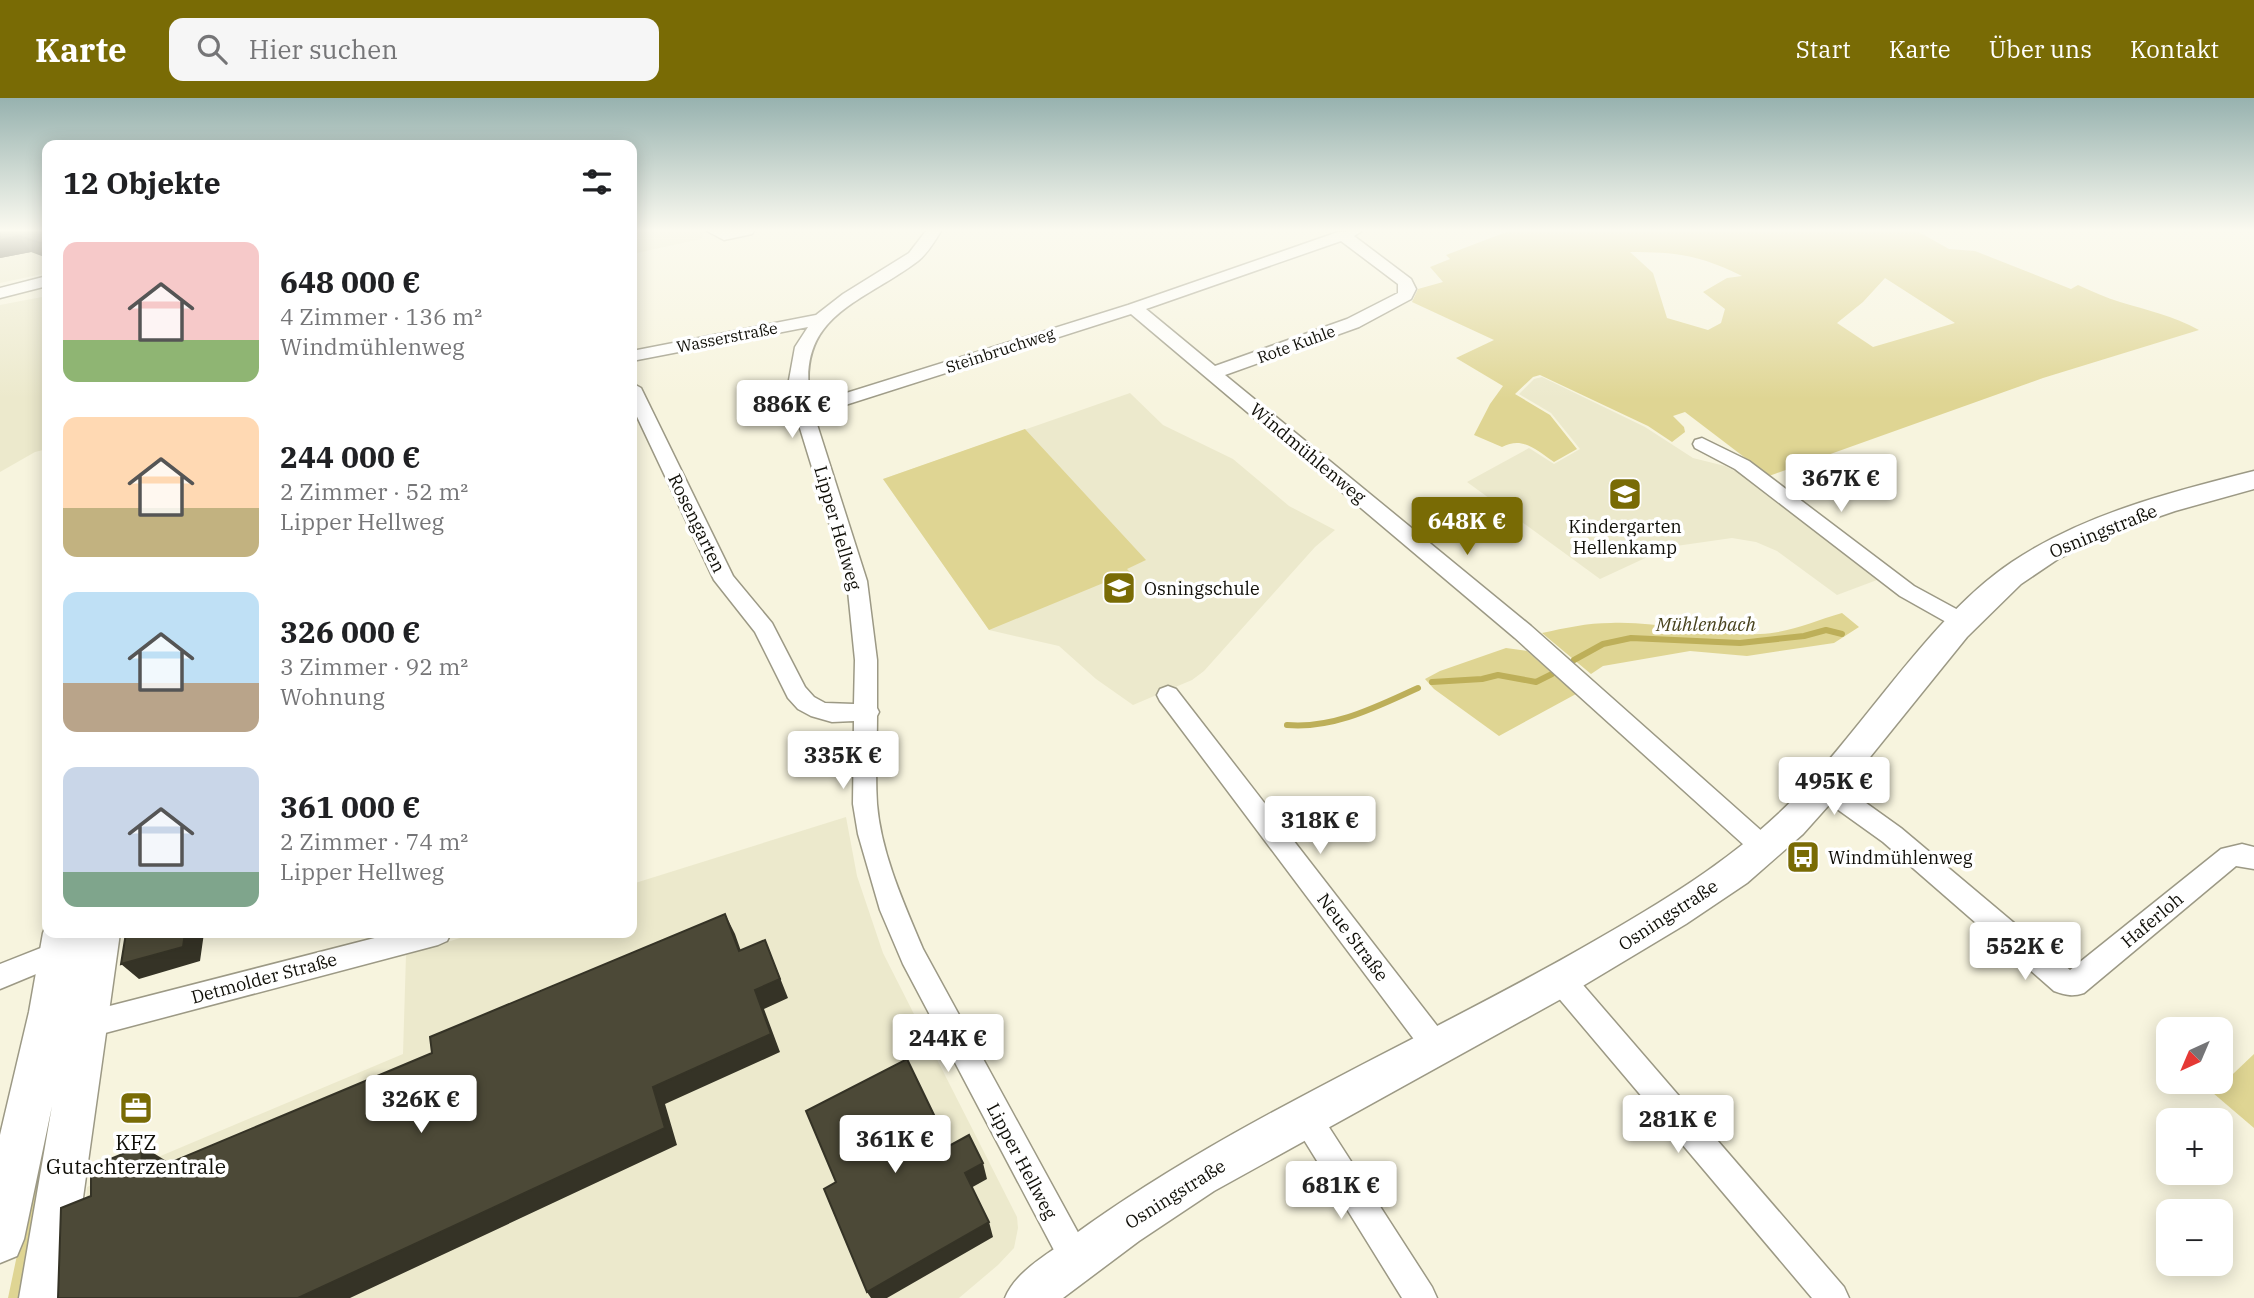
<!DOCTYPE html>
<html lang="de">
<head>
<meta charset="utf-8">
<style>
  :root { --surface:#fff; --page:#f6f6f6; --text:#202124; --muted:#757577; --accent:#796b05 }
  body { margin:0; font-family:"IBM Plex Serif",serif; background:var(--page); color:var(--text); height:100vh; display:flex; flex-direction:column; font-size:26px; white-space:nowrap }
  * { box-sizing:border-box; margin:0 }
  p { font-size:23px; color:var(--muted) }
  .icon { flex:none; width:38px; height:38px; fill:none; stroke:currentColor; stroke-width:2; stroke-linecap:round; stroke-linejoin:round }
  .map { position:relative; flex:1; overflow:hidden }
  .details { position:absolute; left:42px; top:42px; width:595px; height:798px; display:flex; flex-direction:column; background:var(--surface); border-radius:14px; box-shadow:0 4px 18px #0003 }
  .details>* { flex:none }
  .needle { width:46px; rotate:224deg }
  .buttons { position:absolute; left:2156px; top:919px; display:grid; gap:14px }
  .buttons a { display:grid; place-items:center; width:77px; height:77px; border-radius:14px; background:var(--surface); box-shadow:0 4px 18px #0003; font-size:35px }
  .price { position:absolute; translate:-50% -60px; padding:0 16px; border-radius:7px; background:#fff; color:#222; font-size:23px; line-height:46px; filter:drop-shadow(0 2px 4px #0008) }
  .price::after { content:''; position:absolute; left:50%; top:42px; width:21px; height:16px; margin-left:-10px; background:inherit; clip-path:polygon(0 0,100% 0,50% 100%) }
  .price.on { background:var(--accent); color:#fff }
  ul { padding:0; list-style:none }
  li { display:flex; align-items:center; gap:21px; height:175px; padding:0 21px }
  li span { display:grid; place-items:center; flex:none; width:196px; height:140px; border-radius:14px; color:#555 }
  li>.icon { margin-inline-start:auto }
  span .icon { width:84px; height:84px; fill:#fffc; stroke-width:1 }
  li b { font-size:30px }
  h2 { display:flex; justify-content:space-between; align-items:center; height:84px; padding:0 21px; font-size:30px }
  header { display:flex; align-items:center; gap:42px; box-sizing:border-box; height:98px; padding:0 35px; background:var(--accent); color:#fff }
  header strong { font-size:33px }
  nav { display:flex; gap:38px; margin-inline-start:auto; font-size:24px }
  .search { width:490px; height:63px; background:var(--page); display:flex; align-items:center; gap:18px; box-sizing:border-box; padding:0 24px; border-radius:14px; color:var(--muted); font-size:26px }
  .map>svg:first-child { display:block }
  .built { fill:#ece9cc }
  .green { fill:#dfd593; fill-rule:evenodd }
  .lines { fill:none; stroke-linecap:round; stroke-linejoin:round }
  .stream { stroke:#bdaf59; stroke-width:6 }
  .street-casing { stroke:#9c9985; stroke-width:3 }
  .secondary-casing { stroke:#9c9985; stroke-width:3 }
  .primary-casing { stroke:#9c9985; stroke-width:3 }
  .street { fill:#fff; fill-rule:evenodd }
  .secondary { fill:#fff; fill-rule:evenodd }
  .primary { fill:#fff; fill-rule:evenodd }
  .wall { fill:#413f2f }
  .shaded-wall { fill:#353326 }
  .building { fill:#4c4937; stroke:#353326; stroke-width:2 }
  .labels { text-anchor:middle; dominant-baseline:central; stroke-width:7; stroke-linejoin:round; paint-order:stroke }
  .far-street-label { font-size:16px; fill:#100f08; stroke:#fff }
  .street-label { font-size:18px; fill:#100f08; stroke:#fff }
  .poi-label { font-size:18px; fill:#100f08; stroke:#fff; text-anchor:start }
  .water-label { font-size:19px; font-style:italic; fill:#49431e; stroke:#fff }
  .near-poi-label { font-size:21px; fill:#100f08; stroke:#fff }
</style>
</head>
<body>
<header>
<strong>Karte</strong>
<div class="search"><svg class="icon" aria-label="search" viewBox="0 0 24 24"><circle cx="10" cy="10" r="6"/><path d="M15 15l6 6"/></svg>Hier suchen</div>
<nav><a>Start</a><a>Karte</a><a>Über uns</a><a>Kontakt</a></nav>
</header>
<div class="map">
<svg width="2254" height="1200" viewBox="0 0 2254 1200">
  <rect width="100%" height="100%" fill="#f7f4de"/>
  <path class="built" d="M 0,133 L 47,133 L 47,175 L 0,185 Z
    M 632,133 L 706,133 L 701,141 L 632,156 Z
    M 47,198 L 47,351 L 35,354 L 0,374 L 0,207 Z
    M 1542,279 L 1645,329 L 1693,360 L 1725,368 L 1741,376 L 1877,482 L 1837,497 L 1777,453 L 1756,444 L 1732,440 L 1669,449 L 1600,481 L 1467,384 L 1529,350 L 1554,366 L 1580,351 L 1551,315 L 1519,296 L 1534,281 Z
    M 1130,295 L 1163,327 L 1233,361 L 1289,408 L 1335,432 L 1315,449 L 1204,573 L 1192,582 L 1133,607 L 1096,581 L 1059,548 L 989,532 L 883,381 Z
    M 846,719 L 857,778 L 883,855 L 1017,1119 L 1018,1130 L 1014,1150 L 998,1167 L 959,1200 L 80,1200 L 87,1089 L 403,956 L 406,857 L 476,835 L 632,835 L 632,786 Z"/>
  <path class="green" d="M 1509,133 L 1917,133 L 1949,151 L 1975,153 L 2071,191 L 2078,187 C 2092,193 2106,200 2120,204 C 2147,212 2173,218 2199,232 L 2043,280 L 1769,378 L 1685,314 L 1673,318 L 1684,329 L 1685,334 L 1672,344 L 1648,328 L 1540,277 L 1533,279 L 1515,296 L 1550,317 L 1577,351 L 1554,364 C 1536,352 1523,338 1502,349 L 1474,337 L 1490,306 L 1503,288 L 1456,260 L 1494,242 L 1412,204 L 1418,191 L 1443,184 L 1430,169 L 1450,161 L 1446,157 ZM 1630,154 C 1678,154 1699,157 1742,178 L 1727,180 L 1703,194 L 1725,211 L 1721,225 L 1708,232 L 1667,220 L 1653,175 ZM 1885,180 L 1955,225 L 1873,249 L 1837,225 L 1863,204 Z
    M 1025,331 L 1146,462 L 1127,471 L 1130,474 L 989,532 L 883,381 Z
    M 1842,515 L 1859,529 L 1834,545 L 1747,558 L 1690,553 L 1603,568 L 1591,576 L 1542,535 C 1565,530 1587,525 1611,525 C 1660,523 1710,539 1760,536 C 1789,535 1814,523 1842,515 Z
    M 1506,550 L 1527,553 L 1576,596 L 1499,638 L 1434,591 L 1425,581 L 1440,573 Z
    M 2254,956 L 2254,1030 L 2213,995 Z
    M 55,1003 L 21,1200 L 8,1200 L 49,1005 Z"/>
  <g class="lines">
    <path class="stream" d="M 1574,562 L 1603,546 L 1631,540 L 1740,545 L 1804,538 L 1826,532 L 1842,536
      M 1432,584 L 1482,581 L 1498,577 L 1536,584 L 1552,576
      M 1287,627 C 1334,631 1376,609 1418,590"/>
    <defs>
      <path id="street" d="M 707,133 L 754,133 L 752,136 L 724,142 Z
        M 926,133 L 941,133 C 935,143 927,156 918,163 C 861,206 794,217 811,306 L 1128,207 L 1338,134 L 1362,133 L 1354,138 L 1411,181 L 1416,191 L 1411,201 L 1359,229 L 1225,277 L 1531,528 L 1773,743 L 1777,750 L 1773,757 L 1764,760 L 1755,757 L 1515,540 L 1131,216 L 814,317 L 867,483 L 877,562 L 877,610 L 879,614 L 877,618 C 877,647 875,677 877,706 C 881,755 904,806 923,851 L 1087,1151 L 1092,1162 L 1087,1173 L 1076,1178 L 1065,1173 L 903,866 L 880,812 L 858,736 L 853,706 L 854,623 L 832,624 L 811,618 L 798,611 L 788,600 L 755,534 L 714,482 L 632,308 L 632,285 L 641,290 L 733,478 L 772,525 L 805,589 L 814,599 L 825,605 L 854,606 L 855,562 L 847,483 L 795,314 L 789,282 L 795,249 L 808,229 L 632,263 L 632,253 L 816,217 L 843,196 L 909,155 ZM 1341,143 L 1398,186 L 1398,195 L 1347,221 L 1215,268 L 1146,211 Z
        M 47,178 L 47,188 L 0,200 L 0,190 Z
        M 1702,340 L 1749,363 L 1914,488 L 1971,519 L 1974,524 L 1971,529 L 1963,532 L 1955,529 L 1900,498 L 1735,371 L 1695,350 L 1693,346 L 1695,342 Z
        M 1168,588 L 1176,591 L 1445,938 L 1449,947 L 1445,956 L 1435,960 L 1425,956 L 1160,603 L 1157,597 L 1160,591 Z
        M 1825,679 L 1834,682 L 1901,730 L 2070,872 L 2221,751 L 2242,746 L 2254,749 L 2254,771 L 2236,768 L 2084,895 C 2072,899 2065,897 2054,893 L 1883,744 L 1816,696 L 1813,689 L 1816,682 Z
        M 394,835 L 451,835 L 447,843 L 438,847 L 90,939 L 80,935 L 76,926 L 80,917 L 90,913 Z
        M 61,842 L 70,846 L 74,854 L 70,862 L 0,891 L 0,866 Z
        M 1561,870 L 1571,873 L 1844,1189 L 1849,1200 L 1812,1200 L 1551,891 L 1547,882 L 1551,873 Z
        M 1306,1005 L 1316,1009 L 1432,1189 L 1437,1200 L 1402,1200 L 1296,1029 L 1291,1019 L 1296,1009 Z"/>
      <path id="secondary" d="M 2254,373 L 2254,391 L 2175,413 L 2114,434 L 2058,461 L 2021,486 L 1967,539 L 1854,679 L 1803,736 L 1747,785 L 1686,826 L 1561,901 L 1214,1093 L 1139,1143 L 1063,1200 L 1005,1200 C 1016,1173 1047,1157 1071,1139 C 1234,1020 1422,943 1596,842 C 1671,799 1746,753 1805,689 C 1870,620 1934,516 2012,464 C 2084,416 2171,394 2254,373 Z"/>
      <path id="primary" d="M 47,825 L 47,835 L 120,835 L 69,1200 L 19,1200 L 52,1008 L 24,1141 L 17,1158 L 0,1165 L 0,1037 L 29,914 L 43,835 Z"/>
    </defs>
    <use href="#street" class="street-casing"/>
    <use href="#secondary" class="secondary-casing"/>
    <use href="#primary" class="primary-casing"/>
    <use href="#street" class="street"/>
    <use href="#secondary" class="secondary"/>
    <use href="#primary" class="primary"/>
  </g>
  <path class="wall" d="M 0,133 L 47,133 L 47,160 L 31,154 L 0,160 Z"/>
  <path class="shaded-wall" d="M 19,138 L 31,154 L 0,160 L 0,142 Z
    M 725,816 L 735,836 L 748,873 L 739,853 Z
    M 185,835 L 204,835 L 200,863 L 139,881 L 121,866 Z
    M 765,842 L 788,900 L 764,911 L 780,954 L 665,1006 L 677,1047 L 350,1200 L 298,1200 L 653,989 L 755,892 Z
    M 142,1048 L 168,1064 L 167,1093 L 141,1077 Z
    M 983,1065 L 987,1081 L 969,1091 L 965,1075 Z
    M 989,1124 L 993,1139 L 887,1200 L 871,1200 L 867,1194 Z"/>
  <path class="building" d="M 0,133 L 47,133 L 47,147 L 19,138 L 0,142 Z
    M 725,816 L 739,853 L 765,842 L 780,881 L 755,892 L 771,936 L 653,989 L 665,1030 L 298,1200 L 58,1200 L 61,1110 L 91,1098 L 91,1069 L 142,1048 L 141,1077 L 432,955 L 430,939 Z
    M 126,835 L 185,835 L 183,849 L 121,866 Z
    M 907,961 L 949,1048 L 969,1037 L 983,1065 L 965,1075 L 989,1124 L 867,1194 L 824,1091 L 836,1084 L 806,1013 Z"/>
  <linearGradient id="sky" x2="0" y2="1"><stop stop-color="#97b2af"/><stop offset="0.44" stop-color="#fbfaf0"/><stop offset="1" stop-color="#fbfaf0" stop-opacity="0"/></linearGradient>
  <rect width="2254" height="301" fill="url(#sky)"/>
  <defs>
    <symbol id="school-square" viewBox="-11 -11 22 22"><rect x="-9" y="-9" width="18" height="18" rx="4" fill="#796b05" stroke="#fff"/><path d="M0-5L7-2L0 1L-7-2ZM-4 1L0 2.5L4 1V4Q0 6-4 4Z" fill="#fff"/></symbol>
    <symbol id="bus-square" viewBox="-11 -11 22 22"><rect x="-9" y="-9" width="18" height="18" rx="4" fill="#796b05" stroke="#fff"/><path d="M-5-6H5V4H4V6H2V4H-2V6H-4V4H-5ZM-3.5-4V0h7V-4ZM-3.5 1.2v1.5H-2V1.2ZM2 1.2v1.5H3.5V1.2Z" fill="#fff"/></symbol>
    <symbol id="office-square" viewBox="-11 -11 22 22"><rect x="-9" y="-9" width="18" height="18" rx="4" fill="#796b05" stroke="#fff"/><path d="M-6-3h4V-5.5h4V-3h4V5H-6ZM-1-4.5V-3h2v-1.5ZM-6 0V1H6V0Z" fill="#fff"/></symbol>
  </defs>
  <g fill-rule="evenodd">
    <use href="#school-square" x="1606" y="377" width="38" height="38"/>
    <use href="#school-square" x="1100" y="471" width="38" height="38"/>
    <use href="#bus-square" x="1784" y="740" width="38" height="38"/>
    <use href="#office-square" x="117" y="991" width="38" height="38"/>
  </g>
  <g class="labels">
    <g class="far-street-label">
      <text transform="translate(727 239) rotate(-11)">Wasserstraße</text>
      <text transform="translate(1296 246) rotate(-20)">Rote Kuhle</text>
      <text transform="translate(1000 252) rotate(-18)">Steinbruchweg</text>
    </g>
    <g class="street-label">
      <text transform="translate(1308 355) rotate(40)">Windmühlenweg</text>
      <text transform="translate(697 425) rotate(64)">Rosengarten</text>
      <text transform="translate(838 430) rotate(74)">Lipper Hellweg</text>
      <text transform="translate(2103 433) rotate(-22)">Osningstraße</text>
      <text transform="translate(1668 817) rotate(-33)">Osningstraße</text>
      <text transform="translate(2152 822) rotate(-40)">Haferloh</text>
      <text transform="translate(1353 839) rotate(53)">Neue Straße</text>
      <text transform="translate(264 880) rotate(-15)">Detmolder Straße</text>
      <text transform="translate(1022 1063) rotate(62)">Lipper Hellweg</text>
      <text transform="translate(1175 1096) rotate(-32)">Osningstraße</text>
    </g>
    <g class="poi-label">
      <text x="1625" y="428" text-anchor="middle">Kindergarten<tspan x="1625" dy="21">Hellenkamp</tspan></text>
      <text x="1144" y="490">Osningschule</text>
      <text x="1828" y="759">Windmühlenweg</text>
    </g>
    <g class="water-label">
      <text x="1706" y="526">Mühlenbach</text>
    </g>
    <g class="near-poi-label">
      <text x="136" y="1044">KFZ<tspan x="136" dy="24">Gutachterzentrale</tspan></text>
    </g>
  </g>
</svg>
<div class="buttons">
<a><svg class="needle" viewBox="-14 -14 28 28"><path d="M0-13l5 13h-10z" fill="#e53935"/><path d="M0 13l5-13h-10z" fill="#757577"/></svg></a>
<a>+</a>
<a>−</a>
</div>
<b class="price" style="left:792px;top:342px">886K €</b>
<b class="price" style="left:1841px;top:416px">367K €</b>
<b class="price on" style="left:1467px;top:459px">648K €</b>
<b class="price" style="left:843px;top:693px">335K €</b>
<b class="price" style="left:1834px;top:719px">495K €</b>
<b class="price" style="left:1320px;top:758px">318K €</b>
<b class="price" style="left:2025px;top:884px">552K €</b>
<b class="price" style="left:948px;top:976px">244K €</b>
<b class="price" style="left:421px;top:1037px">326K €</b>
<b class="price" style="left:1678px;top:1057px">281K €</b>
<b class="price" style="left:895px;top:1077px">361K €</b>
<b class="price" style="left:1341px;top:1123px">681K €</b>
<section class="details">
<h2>12 Objekte<svg class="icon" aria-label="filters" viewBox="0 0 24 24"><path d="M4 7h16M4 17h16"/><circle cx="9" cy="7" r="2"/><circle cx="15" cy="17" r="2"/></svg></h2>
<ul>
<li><span style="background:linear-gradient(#f6c9c9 70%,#8fb573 0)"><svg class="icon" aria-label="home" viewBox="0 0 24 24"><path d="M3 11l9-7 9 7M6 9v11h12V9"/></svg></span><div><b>648 000 €</b><p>4 Zimmer · 136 m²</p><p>Windmühlenweg</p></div></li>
<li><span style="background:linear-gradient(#ffd9b3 65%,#c2b280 0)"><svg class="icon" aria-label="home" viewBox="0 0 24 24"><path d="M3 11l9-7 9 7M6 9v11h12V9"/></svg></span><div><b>244 000 €</b><p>2 Zimmer · 52 m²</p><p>Lipper Hellweg</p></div></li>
<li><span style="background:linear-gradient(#bfe0f5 65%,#b9a48a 0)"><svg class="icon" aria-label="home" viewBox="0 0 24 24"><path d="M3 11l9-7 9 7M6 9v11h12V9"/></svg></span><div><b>326 000 €</b><p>3 Zimmer · 92 m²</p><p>Wohnung</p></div></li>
<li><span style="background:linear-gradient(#c9d6e8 75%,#7fa58c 0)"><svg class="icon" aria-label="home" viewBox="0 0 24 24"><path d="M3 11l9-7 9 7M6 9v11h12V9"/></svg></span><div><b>361 000 €</b><p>2 Zimmer · 74 m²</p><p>Lipper Hellweg</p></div></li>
</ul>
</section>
</div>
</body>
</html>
